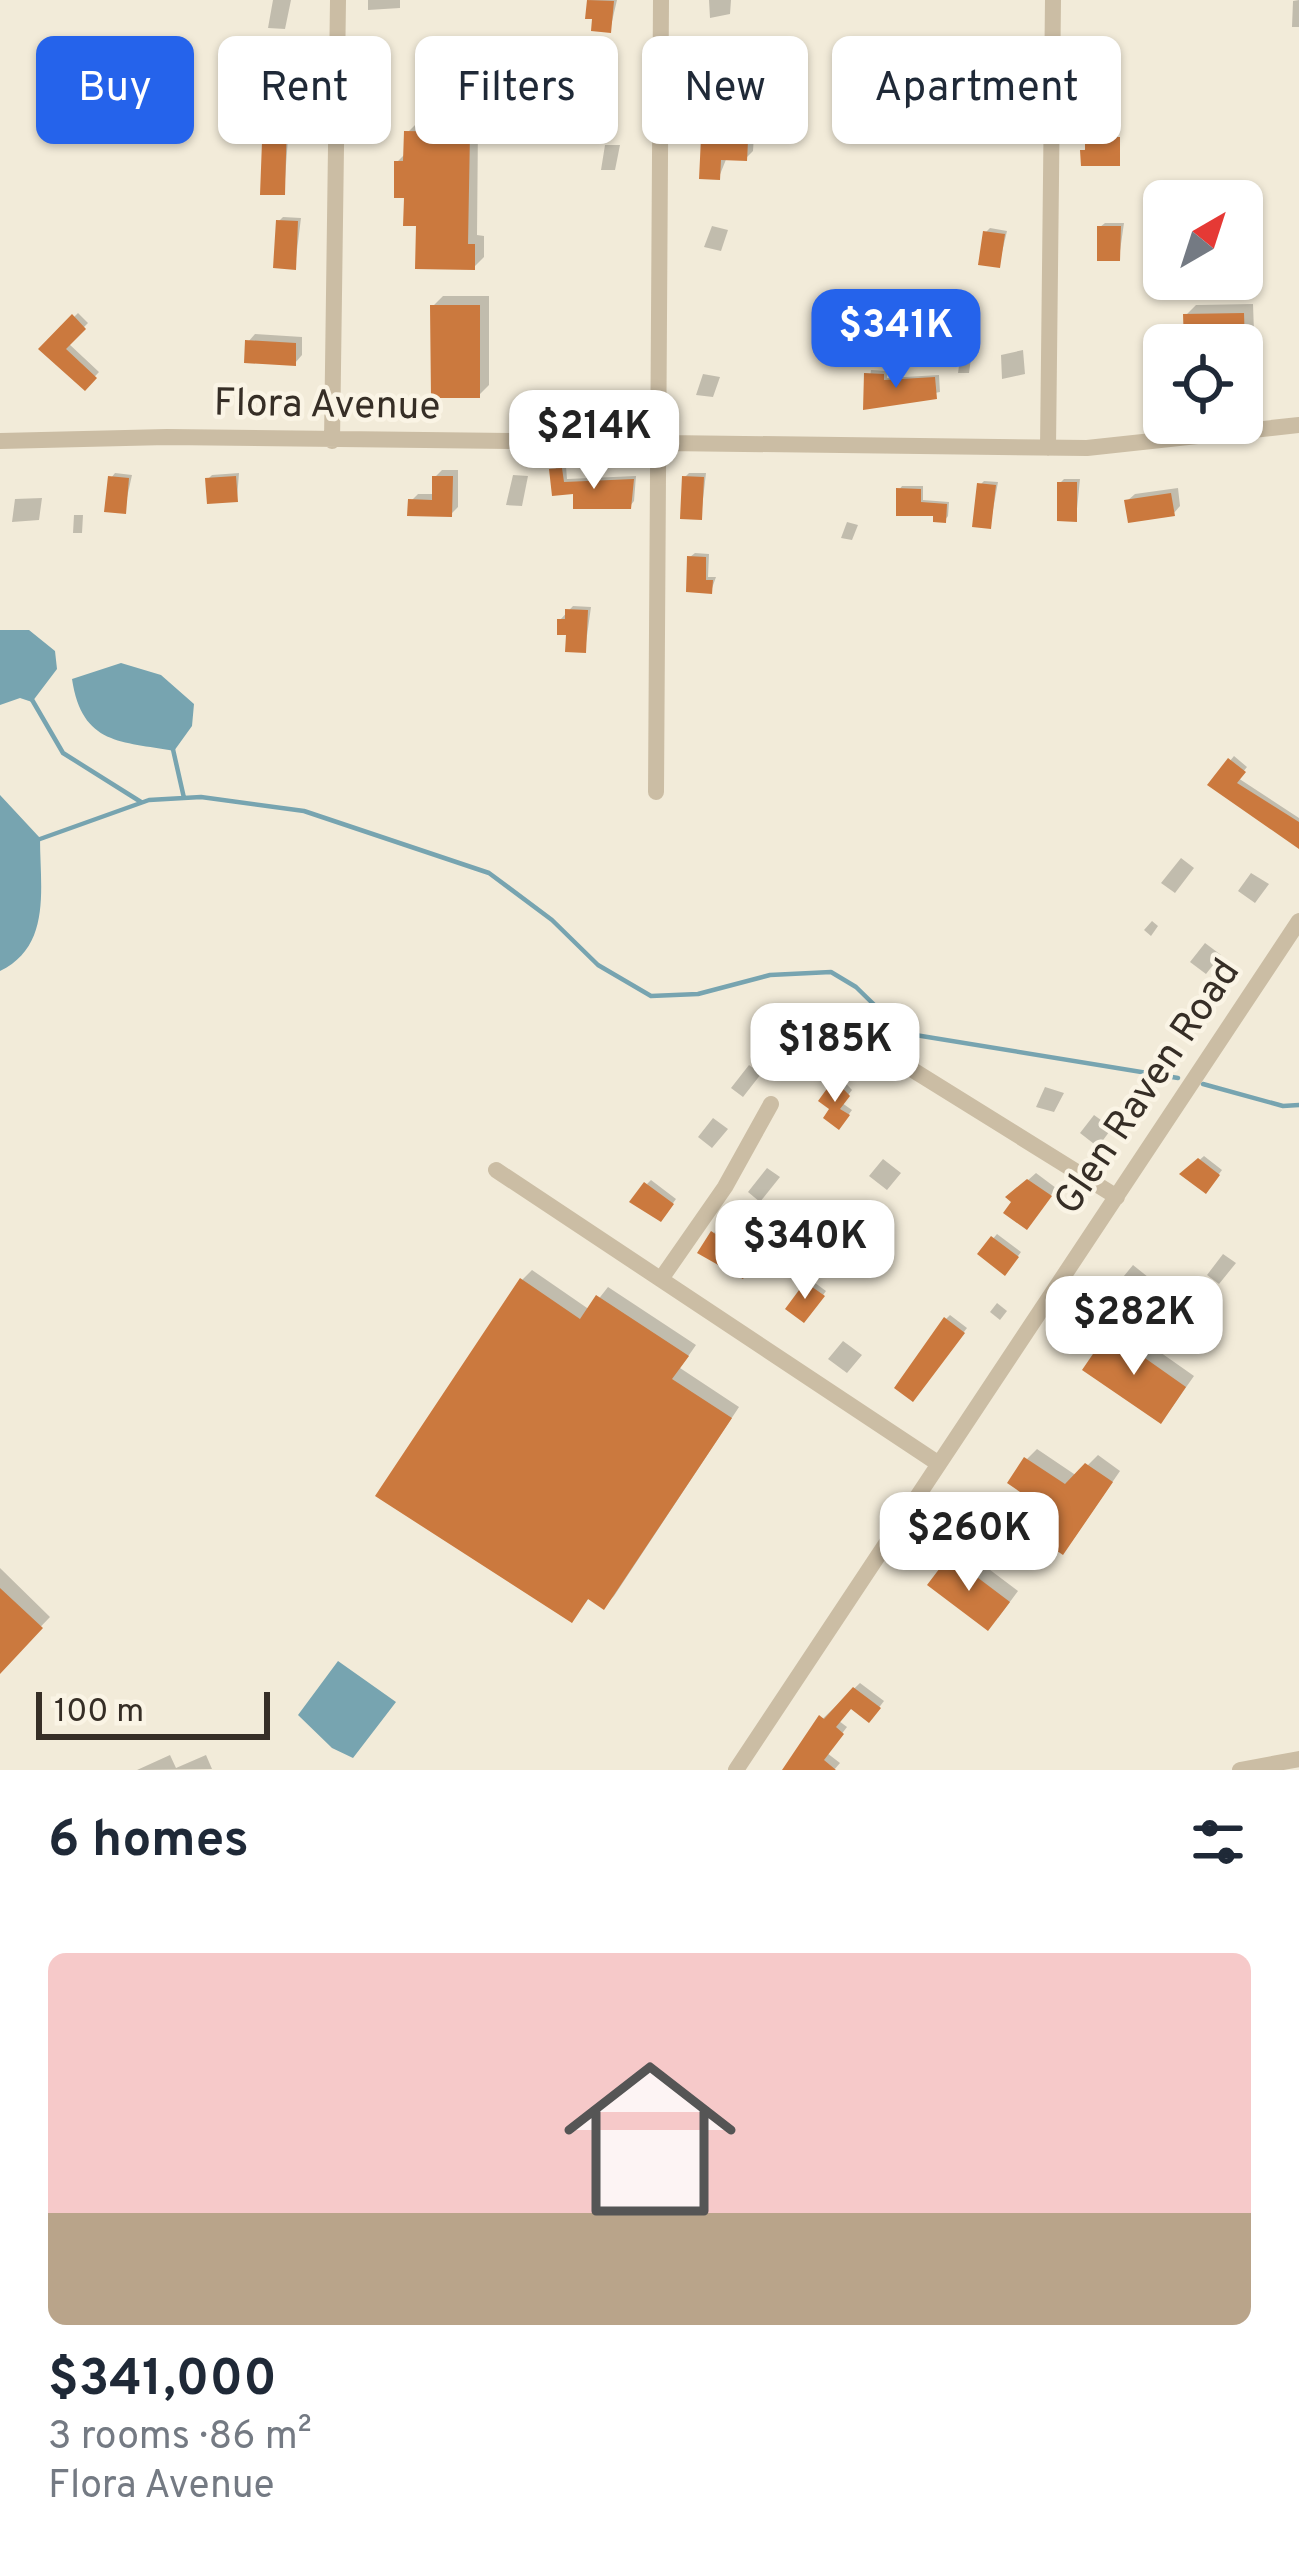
<!DOCTYPE html>
<html lang="en">
<head>
<meta charset="utf-8">
<style>
  :root { --surface:#fff; --page:#f6f6f7; --text:#1f2937; --muted:#747a83; --line:#e0e1e3; --accent:#2563eb }
  body { margin:0; font-family:Overpass,sans-serif; background:var(--page); color:var(--text); height:100vh; display:flex; flex-direction:column; font-size:45px; white-space:nowrap }
  * { box-sizing:border-box; margin:0 }
  p { font-size:39px; color:var(--muted) }
  .icon { flex:none; width:66px; height:66px; fill:none; stroke:currentColor; stroke-width:2; stroke-linecap:round; stroke-linejoin:round }
  .map { position:relative; height:1770px; overflow:hidden }
  .details { display:flex; flex-direction:column; background:var(--surface); flex:1 }
  .details>* { flex:none }
  .hud { position:absolute; left:36px; top:36px; width:1227px; height:108px; display:flex; gap:24px }
  .needle { width:78px; rotate:39deg }
  .tools { position:absolute; left:1143px; top:180px; display:grid; gap:24px }
  .tools a { display:grid; place-items:center; width:120px; height:120px; border-radius:18px; background:var(--surface); box-shadow:0 3px 9px #0004; font-size:60px }
  .scale { position:absolute; left:36px; bottom:30px; width:234px; box-sizing:border-box; padding-left:12px; border:6px solid #362e26; border-top:0; font-size:33px; line-height:42px; white-space:nowrap; color:#362e26; -webkit-text-stroke:9px #faf4e5; paint-order:stroke }
  .price { position:absolute; translate:-50% -102px; padding:0 27px; border-radius:24px; background:#fff; color:#222; font-size:39px; line-height:78px; filter:drop-shadow(0 3px 6px #0008) }
  .price::after { content:''; position:absolute; left:50%; top:72px; width:36px; height:27px; margin-left:-18px; background:inherit; clip-path:polygon(0 0,100% 0,50% 100%) }
  .price.on { background:var(--accent); color:#fff }
  ul { padding:0; list-style:none }
  li { display:grid; align-content:center; gap:24px; height:636px; padding:0 48px }
  li+li { border-top:3px solid var(--line) }
  li span { display:grid; place-items:center; height:372px; border-radius:18px; color:#555 }
  li>.icon { margin-inline-start:auto }
  span .icon { width:216px; height:216px; fill:#fffc; stroke-width:1 }
  li b { font-size:51px }
  h2 { display:flex; justify-content:space-between; align-items:center; height:144px; padding:0 48px; font-size:51px }
  .pill { padding:0 42px; border-radius:18px; background:var(--surface); box-shadow:0 3px 9px #0004; font-size:42px; line-height:108px }
  .pill.on { background:var(--accent); color:#fff }
  .map>svg:first-child { display:block }
  .water { fill:#77a4b0 }
  .shadow { fill:#0003 }
  .lines { fill:none; stroke-linecap:round; stroke-linejoin:round }
  .stream { stroke:#77a4b0; stroke-width:4.5 }
  .building { fill:#cb793e }
  .minor { stroke:#cbbda4; stroke-width:16 }
  .labels { text-anchor:middle; dominant-baseline:central; stroke-width:9; stroke-linejoin:round; paint-order:stroke }
  .street-label { font-size:39px; fill:#362e26; stroke:#faf4e5 }
</style>
</head>
<body>
<div class="map">
<svg width="1299" height="1770" viewBox="0 0 1299 1770">
  <rect width="100%" height="100%" fill="#f2ebd9"/>
  <path class="water" d="M 0,630 L 29,630 L 55,651 L 57,669 L 32,702 L 20,698 L 0,705 Z
    M 121,663 L 161,675 L 194,704 L 192,726 L 174,751 C 122,741 82,746 72,679 Z
    M 0,795 L 40,838 C 40,888 52,946 0,971 Z
    M 338,1661 L 396,1702 L 353,1758 L 332,1748 L 298,1715 Z"/>
  <path class="shadow" d="M 273,0 L 291,0 L 285,29 L 268,28 Z
    M 368,0 L 400,0 L 400,8 L 368,10 Z
    M 590,0 L 617,0 L 610,30 L 588,16 Z
    M 709,0 L 731,0 L 730,14 L 710,18 Z
    M 1299,0 L 1299,27 L 1292,27 L 1293,1 Z
    M 747,46 L 747,56 L 737,57 L 737,47 Z
    M 272,51 L 292,53 L 286,84 L 268,55 Z
    M 1103,111 L 1117,113 L 1119,163 L 1083,152 L 1096,135 Z
    M 270,112 L 290,112 L 284,192 L 266,117 Z
    M 417,123 L 478,124 L 477,235 L 484,236 L 484,257 L 474,267 L 419,224 L 407,195 L 397,162 L 406,153 L 407,133 Z
    M 711,132 L 754,135 L 753,151 L 746,158 L 727,157 L 719,177 L 704,139 Z
    M 605,145 L 620,145 L 615,170 L 601,170 Z
    M 283,217 L 301,218 L 295,266 L 279,221 Z
    M 1105,223 L 1124,223 L 1119,258 L 1100,227 Z
    M 712,226 L 728,230 L 721,251 L 704,247 Z
    M 990,228 L 1007,231 L 999,265 L 986,232 Z
    M 443,296 L 489,296 L 489,385 L 479,395 L 433,306 Z
    M 1253,304 L 1254,332 L 1244,342 L 1187,345 L 1186,315 L 1196,305 Z
    M 78,313 L 88,323 L 68,343 L 99,372 L 85,387 L 42,349 Z
    M 255,334 L 302,337 L 302,355 L 295,363 L 248,342 Z
    M 1023,350 L 1025,374 L 1002,379 L 1001,355 Z
    M 961,351 L 972,351 L 969,373 L 958,373 Z
    M 871,370 L 887,371 L 887,378 L 939,375 L 940,392 L 866,407 Z
    M 703,374 L 720,377 L 713,397 L 696,395 Z
    M 556,466 L 566,466 L 567,479 L 636,476 L 634,501 L 630,506 L 576,491 L 554,493 Z
    M 442,470 L 458,470 L 458,507 L 451,514 L 411,501 L 418,494 L 435,494 L 435,477 Z
    M 115,473 L 132,475 L 124,511 L 111,478 Z
    M 239,473 L 237,499 L 208,479 L 212,475 Z
    M 689,473 L 706,473 L 701,517 L 685,477 Z
    M 513,475 L 528,476 L 522,506 L 506,505 Z
    M 1064,479 L 1080,479 L 1076,519 L 1060,483 Z
    M 984,481 L 998,482 L 990,526 L 980,485 Z
    M 902,486 L 923,486 L 923,500 L 949,502 L 948,516 L 945,520 L 899,490 Z
    M 1178,488 L 1180,506 L 1173,514 L 1127,501 L 1135,494 Z
    M 42,498 L 39,520 L 12,522 L 15,499 Z
    M 74,515 L 83,515 L 82,533 L 73,533 Z
    M 847,522 L 858,525 L 852,540 L 841,538 Z
    M 695,553 L 709,554 L 708,577 L 716,577 L 711,591 L 690,557 Z
    M 573,606 L 591,607 L 585,650 L 560,620 Z
    M 1234,756 L 1247,767 L 1238,778 L 1299,818 L 1299,840 L 1211,784 Z
    M 1181,858 L 1194,868 L 1175,893 L 1161,883 Z
    M 1251,873 L 1269,884 L 1255,903 L 1238,891 Z
    M 1152,921 L 1158,926 L 1151,936 L 1144,930 Z
    M 1205,943 L 1221,955 L 1206,974 L 1190,962 Z
    M 749,1065 L 761,1074 L 743,1097 L 731,1088 Z
    M 840,1077 L 852,1090 L 842,1103 L 852,1110 L 843,1122 L 822,1101 Z
    M 1045,1087 L 1064,1093 L 1054,1112 L 1036,1107 Z
    M 1094,1115 L 1112,1128 L 1098,1147 L 1080,1133 Z
    M 713,1118 L 728,1129 L 712,1148 L 698,1137 Z
    M 1204,1156 L 1222,1170 L 1210,1186 L 1184,1174 Z
    M 883,1159 L 901,1173 L 887,1190 L 869,1176 Z
    M 767,1168 L 780,1177 L 760,1202 L 748,1192 Z
    M 1036,1173 L 1056,1188 L 1034,1219 L 1009,1197 Z
    M 651,1180 L 676,1199 L 665,1214 L 647,1184 Z
    M 721,1226 L 760,1252 L 749,1268 L 714,1233 Z
    M 997,1234 L 1021,1252 L 1009,1268 L 981,1253 Z
    M 1223,1254 L 1236,1263 L 1219,1284 L 1207,1275 Z
    M 1133,1265 L 1153,1281 L 1139,1298 L 1119,1282 Z
    M 532,1270 L 590,1310 L 608,1287 L 696,1345 L 680,1368 L 739,1407 L 614,1596 L 604,1606 L 590,1597 L 572,1619 L 522,1280 Z
    M 811,1280 L 826,1291 L 808,1316 L 807,1284 Z
    M 997,1303 L 1007,1311 L 1000,1320 L 990,1312 Z
    M 950,1315 L 967,1328 L 916,1394 L 946,1319 Z
    M 1120,1324 L 1194,1376 L 1170,1410 L 1110,1334 Z
    M 843,1341 L 862,1355 L 847,1373 L 828,1359 Z
    M 1037,1449 L 1077,1476 L 1098,1455 L 1120,1471 L 1072,1541 L 1027,1459 Z
    M 961,1548 L 1018,1591 L 998,1618 L 952,1558 Z
    M 0,1568 L 50,1617 L 2,1667 L 0,1665 Z
    M 860,1683 L 884,1701 L 874,1714 L 851,1705 L 839,1721 L 847,1727 L 827,1753 L 840,1763 L 834,1770 L 797,1770 L 812,1729 Z
    M 170,1755 L 176,1768 L 206,1755 L 212,1769 L 137,1770 Z"/>
  <g class="lines">
    <path class="stream" d="M 31,698 L 63,753 L 141,802
      M 172,745 L 184,798
      M 40,839 L 149,800 L 201,797 L 304,811 L 489,873 L 552,920 L 598,965 L 651,996 L 698,994 L 770,975 L 831,972 L 856,987 L 903,1033 L 1178,1078
      M 1203,1084 L 1283,1106 L 1299,1105"/>
  </g>
  <path class="building" d="M 587,0 L 614,1 L 611,33 L 591,31 L 592,19 L 585,19 Z
    M 265,54 L 289,56 L 287,87 L 263,85 Z
    M 1096,113 L 1115,116 L 1112,137 L 1120,137 L 1120,166 L 1081,166 L 1080,150 L 1085,150 L 1085,137 L 1093,137 Z
    M 263,115 L 287,115 L 285,195 L 260,195 Z
    M 404,131 L 470,132 L 468,244 L 475,244 L 475,270 L 415,269 L 416,226 L 403,226 L 404,198 L 394,198 L 394,161 L 403,161 Z
    M 701,138 L 748,141 L 747,161 L 721,160 L 720,180 L 699,179 Z
    M 276,220 L 298,221 L 296,270 L 273,268 Z
    M 1097,226 L 1121,226 L 1120,261 L 1097,261 Z
    M 983,231 L 1005,234 L 1000,268 L 978,265 Z
    M 430,305 L 480,305 L 480,398 L 431,398 Z
    M 1244,313 L 1245,345 L 1184,345 L 1183,314 Z
    M 72,314 L 86,329 L 66,349 L 97,378 L 85,391 L 38,349 Z
    M 245,340 L 296,343 L 296,366 L 244,363 Z
    M 864,373 L 884,374 L 884,380 L 935,377 L 937,399 L 863,410 Z
    M 562,468 L 564,482 L 634,479 L 631,509 L 573,509 L 573,494 L 552,496 L 549,469 Z
    M 108,476 L 129,478 L 126,514 L 104,512 Z
    M 236,476 L 238,502 L 207,504 L 205,478 Z
    M 432,476 L 453,476 L 452,517 L 407,516 L 408,499 L 432,500 Z
    M 682,476 L 704,477 L 702,520 L 680,519 Z
    M 1057,482 L 1077,482 L 1077,522 L 1057,521 Z
    M 977,483 L 996,485 L 991,529 L 972,527 Z
    M 896,488 L 921,489 L 921,502 L 947,504 L 946,523 L 933,522 L 933,516 L 896,516 Z
    M 1171,493 L 1175,516 L 1128,523 L 1124,500 Z
    M 687,556 L 706,557 L 706,580 L 713,580 L 712,594 L 686,592 Z
    M 565,609 L 588,610 L 586,653 L 565,652 L 566,635 L 557,635 L 557,619 L 565,619 Z
    M 1228,758 L 1246,772 L 1237,783 L 1299,822 L 1299,849 L 1207,785 Z
    M 834,1079 L 850,1096 L 840,1109 L 850,1115 L 839,1130 L 823,1118 L 829,1109 L 818,1101 Z
    M 1198,1158 L 1220,1175 L 1206,1194 L 1179,1174 Z
    M 1027,1179 L 1052,1196 L 1027,1230 L 1003,1213 L 1011,1202 L 1005,1197 Z
    M 644,1182 L 674,1204 L 661,1222 L 629,1202 Z
    M 711,1231 L 755,1260 L 743,1279 L 697,1253 Z
    M 991,1236 L 1019,1257 L 1005,1276 L 977,1254 Z
    M 520,1278 L 580,1319 L 596,1295 L 689,1356 L 672,1379 L 732,1418 L 604,1610 L 588,1599 L 572,1623 L 375,1496 Z
    M 805,1282 L 825,1296 L 804,1323 L 785,1309 Z
    M 944,1317 L 965,1333 L 913,1402 L 894,1388 Z
    M 1108,1332 L 1186,1387 L 1161,1424 L 1082,1370 Z
    M 1024,1457 L 1065,1484 L 1085,1463 L 1113,1482 L 1063,1555 L 1035,1536 L 1051,1513 L 1007,1483 Z
    M 949,1556 L 1010,1602 L 988,1631 L 927,1585 Z
    M 0,1588 L 43,1628 L 0,1674 Z
    M 853,1687 L 881,1708 L 869,1723 L 851,1709 L 836,1727 L 844,1734 L 824,1760 L 836,1770 L 782,1770 L 819,1715 L 824,1719 Z"/>
  <g class="lines">
    <path class="minor" d="M 0,441 L 167,437 L 1087,448 L 1299,425
      M 332,441 L 338,0
      M 1048,448 L 1053,0
      M 656,792 L 661,0
      M 850,1031 L 1117,1197
      M 496,1170 L 939,1464
      M 661,1279 L 725,1187 L 771,1104
      M 736,1770 L 1299,921
      M 1240,1770 L 1299,1759"/>
  </g>
  <g class="labels">
    <g class="street-label">
      <text transform="translate(327 407) rotate(1)">Flora Avenue</text>
      <text transform="translate(1149 1088) rotate(-56)">Glen Raven Road</text>
    </g>
  </g>
</svg>
<div class="tools">
<a><svg class="needle" viewBox="-14 -14 28 28"><path d="M0-13l5 13h-10z" fill="#e53935"/><path d="M0 13l5-13h-10z" fill="#747a83"/></svg></a>
<a><svg class="icon" aria-label="locate" viewBox="0 0 24 24"><circle cx="12" cy="12" r="6"/><path d="M12 2v4M12 18v4M2 12h4M18 12h4"/></svg></a>
</div>
<div class="scale">100 m</div>
<b class="price on" style="left:896px;top:391px">$341K</b>
<b class="price" style="left:594px;top:492px">$214K</b>
<b class="price" style="left:835px;top:1105px">$185K</b>
<b class="price" style="left:805px;top:1302px">$340K</b>
<b class="price" style="left:1134px;top:1378px">$282K</b>
<b class="price" style="left:969px;top:1594px">$260K</b>
<div class="hud">
<a class="pill on">Buy</a>
<a class="pill">Rent</a>
<a class="pill">Filters</a>
<a class="pill">New</a>
<a class="pill">Apartment</a>
</div>
</div>
<section class="details">
<h2>6 homes<svg class="icon" aria-label="filters" viewBox="0 0 24 24"><path d="M4 7h16M4 17h16"/><circle cx="9" cy="7" r="2"/><circle cx="15" cy="17" r="2"/></svg></h2>
<ul>
<li><span style="background:linear-gradient(#f6c9c9 70%,#b9a48a 0)"><svg class="icon" aria-label="home" viewBox="0 0 24 24"><path d="M3 11l9-7 9 7M6 9v11h12V9"/></svg></span><div><b>$341,000</b><p>3 rooms · 86 m²</p><p>Flora Avenue</p></div></li>
</ul>
</section>
</body>
</html>
